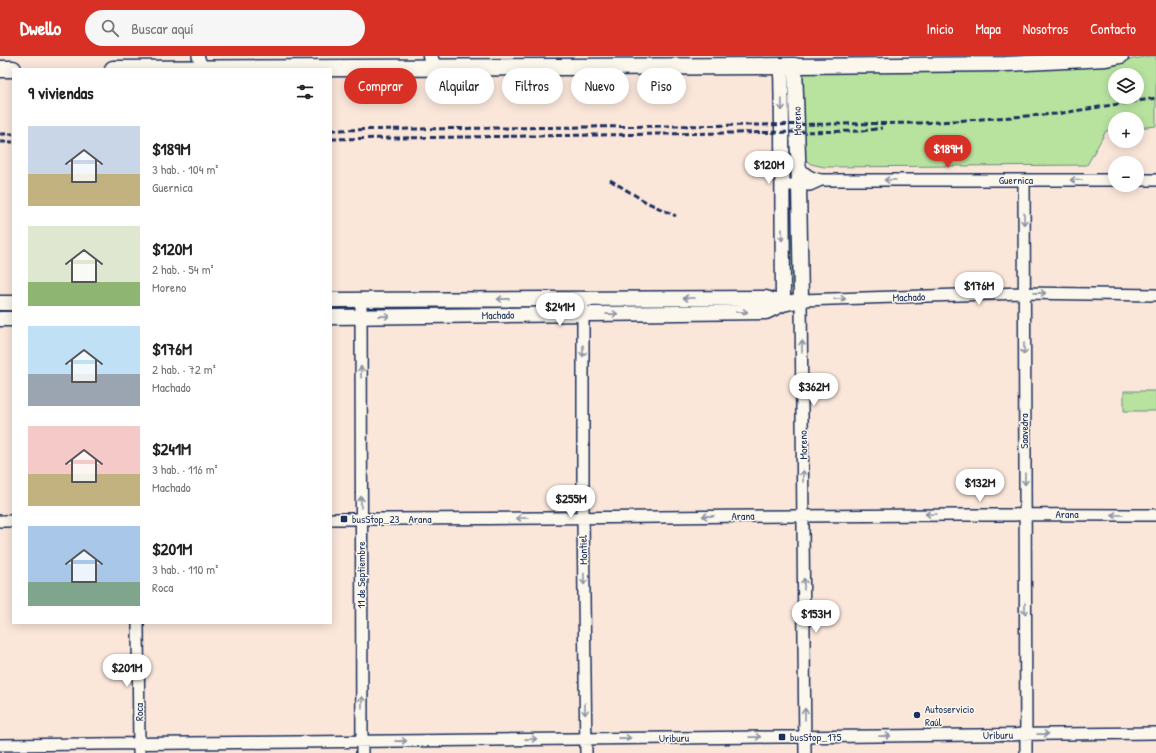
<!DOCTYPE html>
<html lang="es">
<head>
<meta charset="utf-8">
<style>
  :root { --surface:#fff; --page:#f6f6f6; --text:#222; --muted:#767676; --accent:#d93025 }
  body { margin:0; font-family:"Patrick Hand",sans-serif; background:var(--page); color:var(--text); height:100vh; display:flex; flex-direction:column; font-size:15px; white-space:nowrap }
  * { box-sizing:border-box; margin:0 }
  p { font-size:13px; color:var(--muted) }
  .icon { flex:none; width:22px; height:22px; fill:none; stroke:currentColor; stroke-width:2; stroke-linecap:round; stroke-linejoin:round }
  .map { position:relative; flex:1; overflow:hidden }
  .sheet { position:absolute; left:12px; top:12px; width:320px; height:556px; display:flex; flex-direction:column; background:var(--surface); border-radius:0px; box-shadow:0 2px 10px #0003 }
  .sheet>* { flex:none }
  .banner { position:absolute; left:344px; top:12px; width:380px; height:36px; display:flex; gap:8px }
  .fabs { position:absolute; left:1108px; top:12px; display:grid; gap:8px }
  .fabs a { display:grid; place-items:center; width:36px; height:36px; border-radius:50%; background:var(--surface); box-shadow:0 2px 10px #0003; font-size:20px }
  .price { position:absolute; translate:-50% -34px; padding:0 9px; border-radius:14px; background:#fff; color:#222; font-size:13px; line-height:26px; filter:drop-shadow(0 1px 2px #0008) }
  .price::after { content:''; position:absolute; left:50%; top:24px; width:12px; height:9px; margin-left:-6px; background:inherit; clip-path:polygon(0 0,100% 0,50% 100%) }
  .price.selected { background:var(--accent); color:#fff }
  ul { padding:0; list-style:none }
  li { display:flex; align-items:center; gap:12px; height:100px; padding:0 16px }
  li span { display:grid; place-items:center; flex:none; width:112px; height:80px; border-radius:0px; color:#555 }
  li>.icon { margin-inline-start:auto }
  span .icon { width:48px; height:48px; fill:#fffc; stroke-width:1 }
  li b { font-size:17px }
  h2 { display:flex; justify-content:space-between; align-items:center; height:48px; padding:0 16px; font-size:17px }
  .tag { padding:0 14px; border-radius:18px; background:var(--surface); box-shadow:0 2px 10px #0003; font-size:14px; line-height:36px }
  .tag.selected { background:var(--accent); color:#fff }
  header { display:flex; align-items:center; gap:24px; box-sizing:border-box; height:56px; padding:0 20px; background:var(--accent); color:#fff }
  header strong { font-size:19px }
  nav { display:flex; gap:22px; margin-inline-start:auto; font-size:14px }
  .search { width:280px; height:36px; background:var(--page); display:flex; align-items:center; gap:10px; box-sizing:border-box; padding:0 14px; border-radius:22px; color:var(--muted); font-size:15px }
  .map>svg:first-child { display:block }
  .green { fill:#b8e39f; stroke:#6a897e; fill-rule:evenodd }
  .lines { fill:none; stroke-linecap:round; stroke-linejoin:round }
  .minor-casing { stroke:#1b2f5e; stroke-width:14 }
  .tertiary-casing { stroke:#1b2f5e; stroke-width:17 }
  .secondary-casing { stroke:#1b2f5e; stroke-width:19 }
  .minor { stroke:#fbf7ec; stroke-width:11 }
  .tertiary { stroke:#fbf7ec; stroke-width:14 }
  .secondary { stroke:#fbf7ec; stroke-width:16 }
  .rail { stroke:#1b2f5e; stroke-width:3; stroke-dasharray:6 3; stroke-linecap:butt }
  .oneway { stroke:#8b93a5 }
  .poi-dot { fill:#1b2f5e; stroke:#fbf7ec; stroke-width:1.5 }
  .labels { text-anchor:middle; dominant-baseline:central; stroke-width:3; stroke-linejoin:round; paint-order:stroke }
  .street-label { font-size:11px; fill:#1b2f5e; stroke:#fbf7ec }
  .poi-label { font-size:11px; fill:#1b2f5e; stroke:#fbf7ec; text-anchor:start }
</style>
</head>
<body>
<header>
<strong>Dwello</strong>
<div class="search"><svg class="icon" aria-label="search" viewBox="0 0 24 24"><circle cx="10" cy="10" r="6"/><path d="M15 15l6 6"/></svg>Buscar aquí</div>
<nav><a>Inicio</a><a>Mapa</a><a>Nosotros</a><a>Contacto</a></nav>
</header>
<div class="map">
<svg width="1156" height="697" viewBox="0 0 1156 697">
  <rect width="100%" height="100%" fill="#fbe7da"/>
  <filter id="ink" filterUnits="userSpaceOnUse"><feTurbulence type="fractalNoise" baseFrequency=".025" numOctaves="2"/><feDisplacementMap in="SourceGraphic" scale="8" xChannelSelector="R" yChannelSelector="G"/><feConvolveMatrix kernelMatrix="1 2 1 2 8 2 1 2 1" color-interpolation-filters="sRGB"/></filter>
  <g filter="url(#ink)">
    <path class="green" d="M 1150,0 L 1156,0 L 1156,70 L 1137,72 L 1137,63 L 1115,63 L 1115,74 L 1106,75 L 1087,109 L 824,111 L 811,108 L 804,103 L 801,12 L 1098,9 ZM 1115,19 L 1137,19 L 1137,41 L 1115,41 Z
      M 789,134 L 792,134 L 793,232 L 789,232 Z
      M 768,247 L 768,251 L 591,252 L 591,249 Z
      M 573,248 L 573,252 L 367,255 L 367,251 Z
      M 1124,335 L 1156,335 L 1156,355 L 1124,355 Z"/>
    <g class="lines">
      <defs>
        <path id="minor" d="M 198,0 L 203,13
          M 799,111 C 805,119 811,122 821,124
          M 1024,124 L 1026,697
          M 1137,124 L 1156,124
          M 782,129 L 810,129 L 821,124 L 1115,124
          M 583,242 L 583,462 L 586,697
          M 361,244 L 362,697
          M 331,463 C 606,463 881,457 1156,459
          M 0,465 L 13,465
          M 138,567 L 139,697
          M 0,689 L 1156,677
          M 805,697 L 801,244 L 1023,237 L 1156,239"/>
        <path id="tertiary" d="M 430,0 L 434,11
          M 781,10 L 782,69 L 783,248
          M 331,244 L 766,242 L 783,248
          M 0,247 L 13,247
          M 331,261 L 766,256 L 783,248 L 801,244 L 799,129 L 795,10 L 1006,8 L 1106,3 L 1121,0
          M 0,263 L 13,263"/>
        <path id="secondary" d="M 0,13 L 13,13
          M 113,13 L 795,10"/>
      </defs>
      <use href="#minor" class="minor-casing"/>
      <use href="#tertiary" class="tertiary-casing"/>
      <use href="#secondary" class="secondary-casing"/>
      <use href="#minor" class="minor"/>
      <use href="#tertiary" class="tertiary"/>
      <use href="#secondary" class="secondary"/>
      <path class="rail" d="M 331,74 L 923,67 L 1056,58 L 1156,42
        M 0,78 L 13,78
        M 331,83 L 862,75 L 882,72
        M 0,86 L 13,86
        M 610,124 L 646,146 L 676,160"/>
    </g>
    <defs><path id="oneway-shaft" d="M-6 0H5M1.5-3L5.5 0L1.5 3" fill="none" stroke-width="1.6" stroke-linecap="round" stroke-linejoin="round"/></defs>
    <g class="oneway">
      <use href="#oneway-shaft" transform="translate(782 49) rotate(89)"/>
      <use href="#oneway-shaft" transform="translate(890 124) rotate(-180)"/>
      <use href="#oneway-shaft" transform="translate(1076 124) rotate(180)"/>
      <use href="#oneway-shaft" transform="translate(1024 163) rotate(90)"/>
      <use href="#oneway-shaft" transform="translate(782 179) rotate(90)"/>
      <use href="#oneway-shaft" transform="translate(1040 237) rotate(1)"/>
      <use href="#oneway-shaft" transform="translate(689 242) rotate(180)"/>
      <use href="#oneway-shaft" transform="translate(503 243) rotate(179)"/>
      <use href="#oneway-shaft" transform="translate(840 243) rotate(-2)"/>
      <use href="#oneway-shaft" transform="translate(742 256) rotate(-1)"/>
      <use href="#oneway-shaft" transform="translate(612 258) rotate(-1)"/>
      <use href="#oneway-shaft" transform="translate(384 260) rotate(-1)"/>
      <use href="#oneway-shaft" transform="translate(802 290) rotate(-91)"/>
      <use href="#oneway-shaft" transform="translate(1024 293) rotate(90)"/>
      <use href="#oneway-shaft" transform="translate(583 295) rotate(90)"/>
      <use href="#oneway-shaft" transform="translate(361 316) rotate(-90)"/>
      <use href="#oneway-shaft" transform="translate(803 420) rotate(-91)"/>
      <use href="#oneway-shaft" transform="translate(1025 423) rotate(90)"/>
      <use href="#oneway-shaft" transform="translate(361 446) rotate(-90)"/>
      <use href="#oneway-shaft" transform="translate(931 458) rotate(180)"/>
      <use href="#oneway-shaft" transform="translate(1117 459) rotate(-180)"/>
      <use href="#oneway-shaft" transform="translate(708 460) rotate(179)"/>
      <use href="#oneway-shaft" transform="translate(522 462) rotate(180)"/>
      <use href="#oneway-shaft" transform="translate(584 523) rotate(89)"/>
      <use href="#oneway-shaft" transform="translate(804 528) rotate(-90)"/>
      <use href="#oneway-shaft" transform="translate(1025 553) rotate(90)"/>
      <use href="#oneway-shaft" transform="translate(362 646) rotate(-90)"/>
      <use href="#oneway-shaft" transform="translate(585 653) rotate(89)"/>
      <use href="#oneway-shaft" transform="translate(805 658) rotate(-90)"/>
      <use href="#oneway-shaft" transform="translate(1043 678) rotate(-1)"/>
      <use href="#oneway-shaft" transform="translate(885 680) rotate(-1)"/>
      <use href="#oneway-shaft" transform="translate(755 681) rotate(-1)"/>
      <use href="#oneway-shaft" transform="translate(625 682) rotate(-1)"/>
      <use href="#oneway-shaft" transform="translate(531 683) rotate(-1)"/>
      <use href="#oneway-shaft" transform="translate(401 685) rotate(-1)"/>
    </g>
  </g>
  <g class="poi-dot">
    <rect x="340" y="459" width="8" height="8" rx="2"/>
    <circle cx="917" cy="659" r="4"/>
    <rect x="778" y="677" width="8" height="8" rx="2"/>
  </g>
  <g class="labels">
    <g class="street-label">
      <text transform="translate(797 65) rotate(-92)">Moreno</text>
      <text x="1016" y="124">Guernica</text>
      <text transform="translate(909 241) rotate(-2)">Machado</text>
      <text transform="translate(498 259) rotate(-1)">Machado</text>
      <text transform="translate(1024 375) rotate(-90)">Saavedra</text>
      <text transform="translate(803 389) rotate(-91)">Moreno</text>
      <text x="1067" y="458">Arana</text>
      <text transform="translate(743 460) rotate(-1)">Arana</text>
      <text x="420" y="463">Arana</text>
      <text transform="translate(583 494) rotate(-91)">Montiel</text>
      <text transform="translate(361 519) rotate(-90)">11 de Septiembre</text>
      <text transform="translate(139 656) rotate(-91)">Roca</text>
      <text transform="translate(998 679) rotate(-1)">Uriburu</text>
      <text transform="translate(674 682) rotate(-1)">Uriburu</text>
    </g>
    <g class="poi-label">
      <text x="352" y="463">busStop_23</text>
      <text x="925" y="653">Autoservicio<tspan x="925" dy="13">Raúl</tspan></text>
      <text x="790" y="681">busStop_175</text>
    </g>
  </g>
</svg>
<div class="fabs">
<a><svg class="icon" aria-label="layers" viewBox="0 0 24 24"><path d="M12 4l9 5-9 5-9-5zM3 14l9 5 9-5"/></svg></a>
<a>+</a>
<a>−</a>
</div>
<b class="price selected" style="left:948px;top:113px">$189M</b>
<b class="price" style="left:769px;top:129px">$120M</b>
<b class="price" style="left:979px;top:250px">$176M</b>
<b class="price" style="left:560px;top:271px">$241M</b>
<b class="price" style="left:814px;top:351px">$362M</b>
<b class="price" style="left:980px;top:447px">$132M</b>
<b class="price" style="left:571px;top:463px">$255M</b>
<b class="price" style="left:816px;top:578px">$153M</b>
<b class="price" style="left:127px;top:632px">$201M</b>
<div class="banner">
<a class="tag selected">Comprar</a>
<a class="tag">Alquilar</a>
<a class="tag">Filtros</a>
<a class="tag">Nuevo</a>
<a class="tag">Piso</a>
</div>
<section class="sheet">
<h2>9 viviendas<svg class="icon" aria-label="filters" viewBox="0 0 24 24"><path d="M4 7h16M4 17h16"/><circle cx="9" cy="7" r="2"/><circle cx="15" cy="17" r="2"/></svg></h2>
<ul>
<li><span style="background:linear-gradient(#c9d6e8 60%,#c2b280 0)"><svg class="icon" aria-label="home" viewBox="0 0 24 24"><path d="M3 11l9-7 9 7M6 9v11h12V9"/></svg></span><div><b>$189M</b><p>3 hab. · 104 m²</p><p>Guernica</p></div></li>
<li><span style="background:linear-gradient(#dfe7d0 70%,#8fb573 0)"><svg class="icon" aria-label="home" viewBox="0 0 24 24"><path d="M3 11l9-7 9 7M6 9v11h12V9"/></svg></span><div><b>$120M</b><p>2 hab. · 54 m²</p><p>Moreno</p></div></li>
<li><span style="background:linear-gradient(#bfe0f5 60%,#9aa5b1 0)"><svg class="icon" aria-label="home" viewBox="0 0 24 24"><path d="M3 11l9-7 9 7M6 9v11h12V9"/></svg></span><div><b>$176M</b><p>2 hab. · 72 m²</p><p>Machado</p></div></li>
<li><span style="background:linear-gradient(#f6c9c9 60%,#c2b280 0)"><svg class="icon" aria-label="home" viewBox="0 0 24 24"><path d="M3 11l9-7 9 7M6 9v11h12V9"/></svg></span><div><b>$241M</b><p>3 hab. · 116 m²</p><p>Machado</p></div></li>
<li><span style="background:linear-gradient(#a9c7e8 70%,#7fa58c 0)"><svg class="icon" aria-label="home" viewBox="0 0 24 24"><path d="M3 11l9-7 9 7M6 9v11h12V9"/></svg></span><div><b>$201M</b><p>3 hab. · 110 m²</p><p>Roca</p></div></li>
</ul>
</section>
</div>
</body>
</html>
